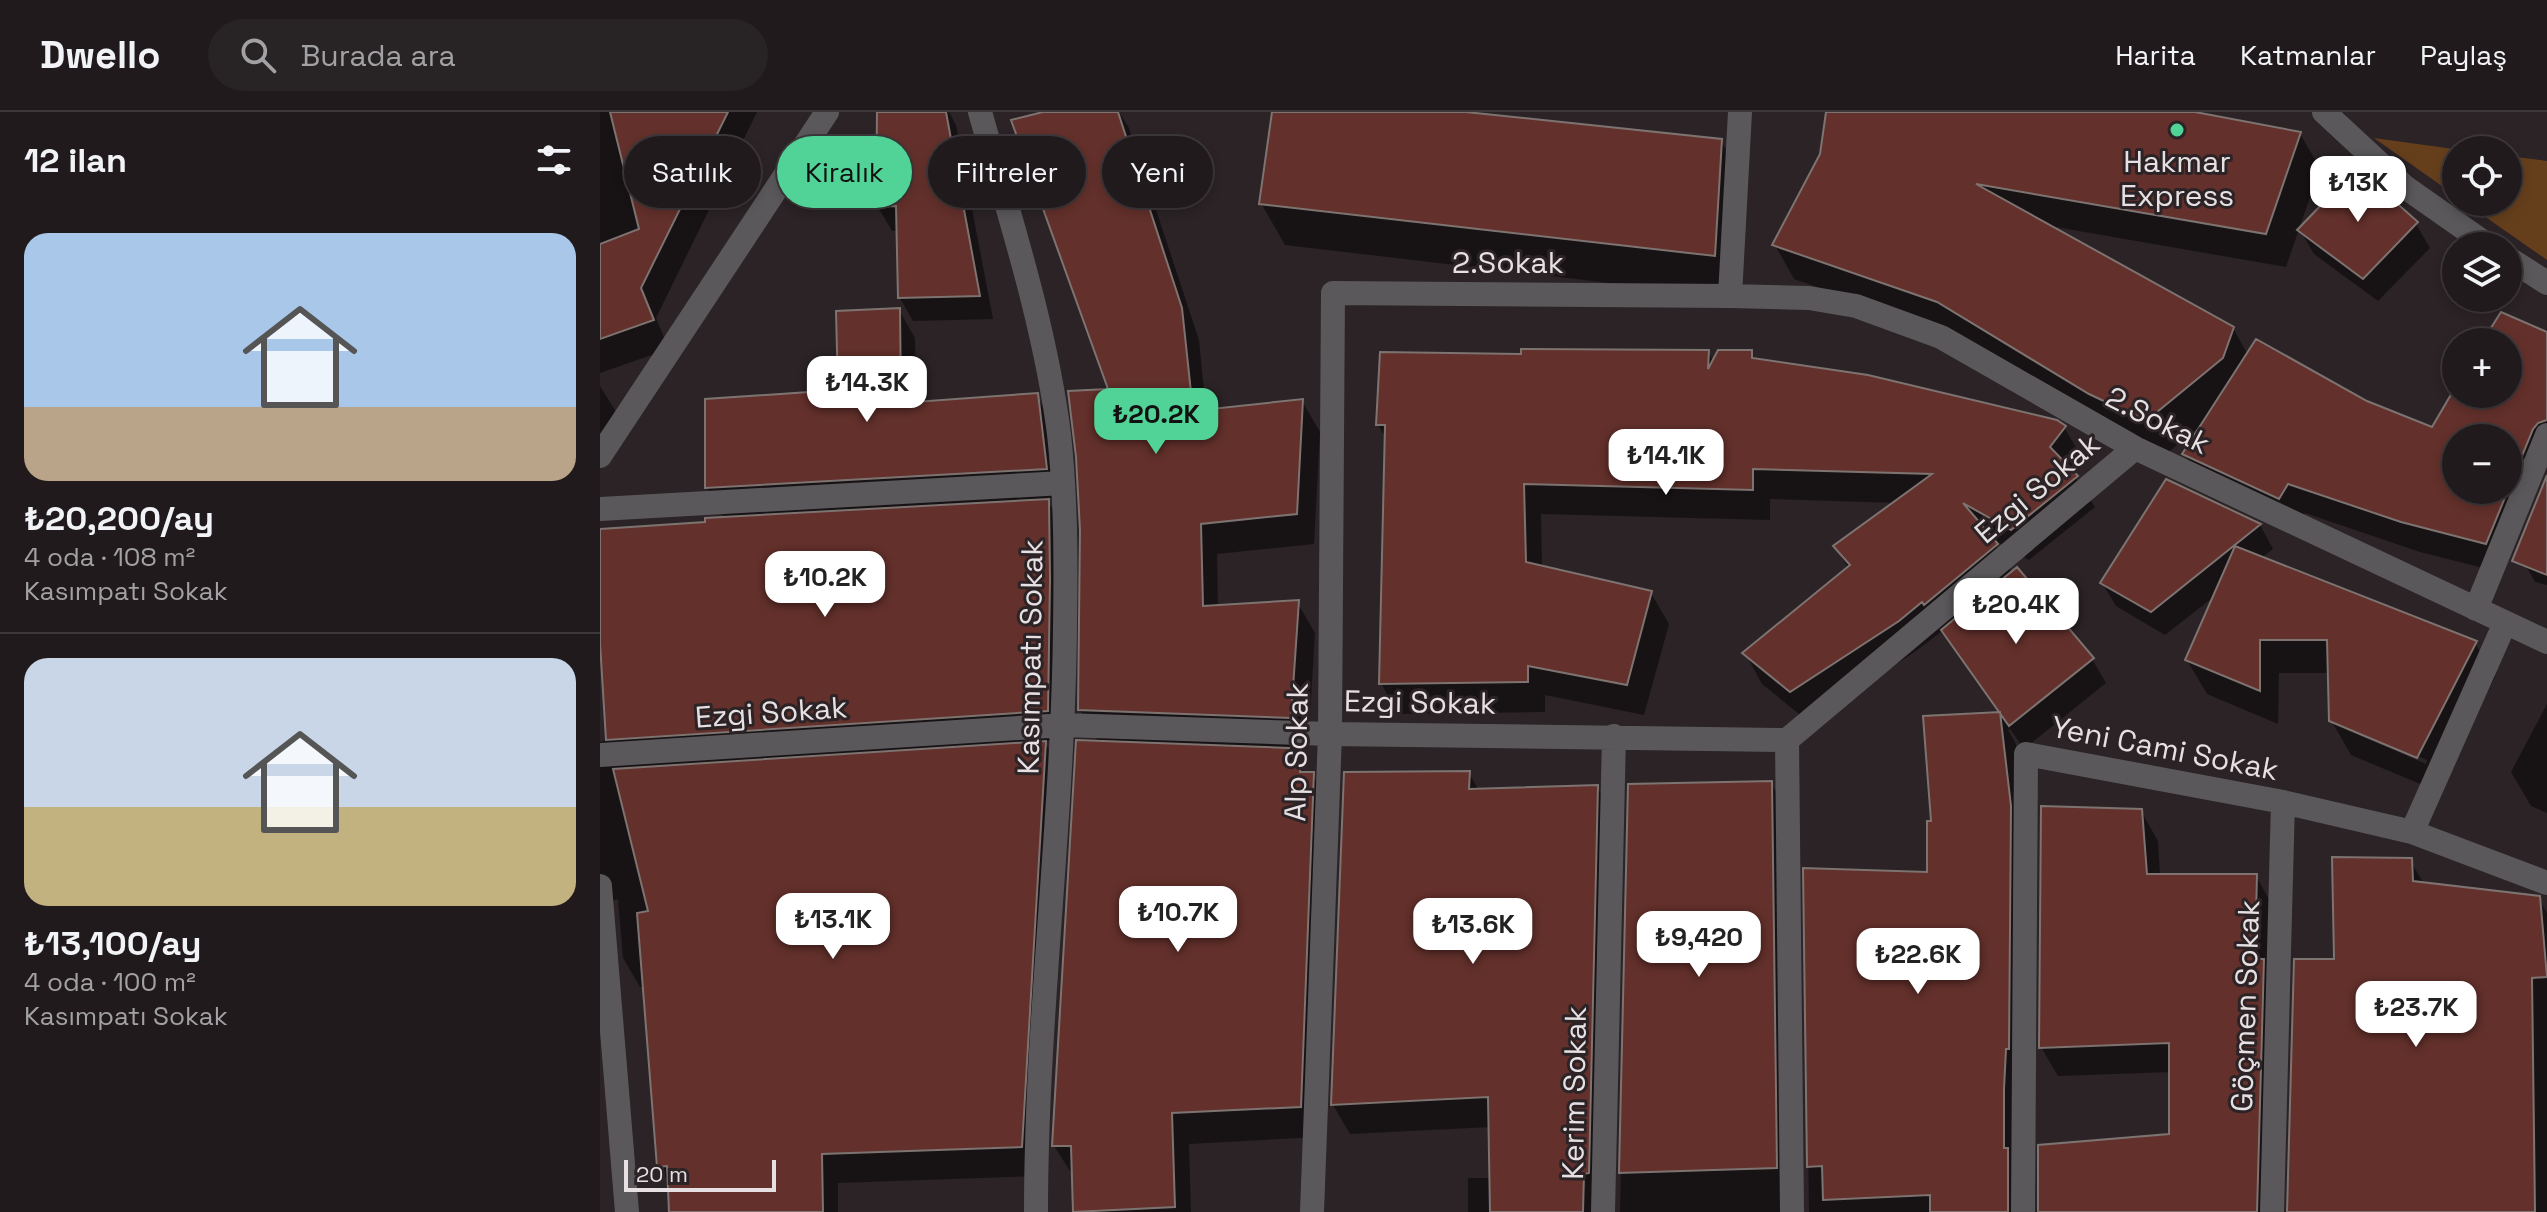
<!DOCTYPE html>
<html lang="tr">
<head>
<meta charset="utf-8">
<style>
  :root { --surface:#201a1c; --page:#282325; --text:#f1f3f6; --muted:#a2a1a3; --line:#3d383b; --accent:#51d397 }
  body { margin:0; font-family:"Space Grotesk",sans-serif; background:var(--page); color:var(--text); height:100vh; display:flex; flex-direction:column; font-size:30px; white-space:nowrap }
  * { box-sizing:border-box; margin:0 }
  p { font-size:26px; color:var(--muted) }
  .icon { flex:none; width:44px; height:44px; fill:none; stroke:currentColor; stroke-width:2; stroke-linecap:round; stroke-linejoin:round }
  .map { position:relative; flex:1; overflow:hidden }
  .details { display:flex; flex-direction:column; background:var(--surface); width:600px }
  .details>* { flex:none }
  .hud { position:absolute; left:24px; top:24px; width:760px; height:72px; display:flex; gap:16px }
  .fabs { position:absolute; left:1842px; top:24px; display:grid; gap:16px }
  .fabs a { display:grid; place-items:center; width:80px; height:80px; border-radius:50%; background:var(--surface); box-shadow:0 4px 12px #0003,0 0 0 2px var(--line); font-size:40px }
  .scale { position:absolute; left:24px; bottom:20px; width:152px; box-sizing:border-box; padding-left:8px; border:4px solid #e6e0e2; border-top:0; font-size:22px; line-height:28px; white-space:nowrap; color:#e6e0e2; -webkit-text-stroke:6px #2b2326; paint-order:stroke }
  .price { position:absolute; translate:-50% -68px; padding:0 18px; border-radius:16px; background:#fff; color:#222; font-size:26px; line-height:52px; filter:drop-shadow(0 2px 4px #0008) }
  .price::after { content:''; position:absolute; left:50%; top:48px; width:24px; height:18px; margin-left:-12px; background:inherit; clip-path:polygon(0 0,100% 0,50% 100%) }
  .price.active { background:var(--accent); color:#111 }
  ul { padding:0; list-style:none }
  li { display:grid; align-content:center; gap:16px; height:424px; padding:0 24px }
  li+li { border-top:2px solid var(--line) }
  li span { display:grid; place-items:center; height:248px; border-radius:24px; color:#555 }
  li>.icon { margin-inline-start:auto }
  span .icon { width:144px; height:144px; fill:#fffc; stroke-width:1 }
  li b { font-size:34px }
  h2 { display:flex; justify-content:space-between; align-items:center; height:96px; padding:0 24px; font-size:34px }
  .tag { padding:0 28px; border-radius:36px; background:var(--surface); box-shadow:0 4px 12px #0003,0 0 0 2px var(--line); font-size:28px; line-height:72px }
  .tag.active { background:var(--accent); color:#111 }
  header { display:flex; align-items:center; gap:48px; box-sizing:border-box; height:112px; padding:0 40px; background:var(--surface); border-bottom:2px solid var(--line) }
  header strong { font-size:38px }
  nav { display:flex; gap:44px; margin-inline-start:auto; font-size:28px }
  .search { width:560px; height:72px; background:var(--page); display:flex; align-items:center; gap:20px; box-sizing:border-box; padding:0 28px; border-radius:44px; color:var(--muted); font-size:30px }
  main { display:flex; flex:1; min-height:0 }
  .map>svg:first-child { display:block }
  .green { fill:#653f1c }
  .shadow { fill:#0007; fill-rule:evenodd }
  .building { fill:#63302b; stroke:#7d7371; stroke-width:2; fill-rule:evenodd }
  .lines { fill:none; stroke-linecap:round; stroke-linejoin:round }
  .street { stroke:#5a585b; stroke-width:24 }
  .poi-dot { fill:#51d397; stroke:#2b2326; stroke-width:3 }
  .labels { text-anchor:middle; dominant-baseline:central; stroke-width:6; stroke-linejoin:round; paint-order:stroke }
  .poi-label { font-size:30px; fill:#e6e0e2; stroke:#2b2326 }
  .street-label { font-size:30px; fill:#e6e0e2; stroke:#2b2326 }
</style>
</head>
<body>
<header>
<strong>Dwello</strong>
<div class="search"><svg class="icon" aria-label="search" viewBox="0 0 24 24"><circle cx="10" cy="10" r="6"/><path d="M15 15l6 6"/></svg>Burada ara</div>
<nav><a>Harita</a><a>Katmanlar</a><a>Paylaş</a></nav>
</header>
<main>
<section class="details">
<h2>12 ilan<svg class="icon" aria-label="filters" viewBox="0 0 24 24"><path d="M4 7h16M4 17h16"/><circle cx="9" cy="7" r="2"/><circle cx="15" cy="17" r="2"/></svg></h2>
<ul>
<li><span style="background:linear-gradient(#a9c7e8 70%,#b9a48a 0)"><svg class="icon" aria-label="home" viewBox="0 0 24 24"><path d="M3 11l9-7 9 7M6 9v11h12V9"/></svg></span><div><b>₺20,200/ay</b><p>4 oda · 108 m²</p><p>Kasımpatı Sokak</p></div></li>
<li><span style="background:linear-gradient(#c9d6e8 60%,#c2b280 0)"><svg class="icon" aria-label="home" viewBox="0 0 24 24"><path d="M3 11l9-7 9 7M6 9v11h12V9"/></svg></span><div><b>₺13,100/ay</b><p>4 oda · 100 m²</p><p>Kasımpatı Sokak</p></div></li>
</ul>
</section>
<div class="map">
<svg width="1947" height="1100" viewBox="0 0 1947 1100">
  <rect width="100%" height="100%" fill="#2b2326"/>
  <path class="green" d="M 1774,26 L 1861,38 L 1856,38 L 1856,84 Z
    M 1908,44 L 1947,49 L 1947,148 L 1864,90 L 1908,90 Z"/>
  <path class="shadow" d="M 0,0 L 157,0 L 56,206 L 69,237 L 0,261 Z
    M 279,0 L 349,0 L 356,13 L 393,207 L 313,209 L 300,186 L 299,118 L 292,119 L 278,95 Z
    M 451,0 L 519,0 L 529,16 L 599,228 L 606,299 L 702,289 L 720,320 L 714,432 L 617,442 L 618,495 L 697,490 L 715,521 L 708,636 L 686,635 L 705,662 L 712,662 L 730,693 L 718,1025 L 589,1032 L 591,1100 L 475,1100 L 474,1065 L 454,1034 L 499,631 L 480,598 L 511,279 Z
    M 674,0 L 847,0 L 1121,29 L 1145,71 L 1138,186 L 685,133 L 661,91 Z
    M 1228,0 L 1584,0 L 1700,22 L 1720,56 L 1686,155 L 1450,114 L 1633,216 L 1648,243 L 1832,317 L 1856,278 L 1856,282 L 1908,282 L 1908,230 L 1885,230 L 1947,222 L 1947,355 L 1903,461 L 1820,440 L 1705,401 L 1696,416 L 1602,372 L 1585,342 L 1602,313 L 1566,342 L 1358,224 L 1194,167 L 1175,133 L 1222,42 ZM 1856,326 L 1908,326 L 1908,378 L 1856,378 Z
    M 1757,59 L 1816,112 L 1830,136 L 1778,189 L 1714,142 L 1700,118 Z
    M 299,198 L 315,226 L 316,292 L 436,283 L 453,312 L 462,385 L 446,386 L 465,418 L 463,628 L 444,629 L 462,660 L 438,1064 L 238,1071 L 238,1100 L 71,1100 L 70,1073 L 59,1054 L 45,875 L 40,875 L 23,846 L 18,787 L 7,791 L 0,881 L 0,630 L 7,628 L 0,498 L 0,419 L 107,412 L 125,407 L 107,376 L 240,280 Z
    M 1108,240 L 1114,250 L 1151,240 L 1156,249 L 1464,315 L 1482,346 L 1472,360 L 1495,395 L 1429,448 L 1392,427 L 1412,461 L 1492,547 L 1506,571 L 1424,637 L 1410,617 L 1408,618 L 1416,632 L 1426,724 L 1424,1100 L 1209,1100 L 1205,758 L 1329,762 L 1333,711 L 1400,602 L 1345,521 L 1343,523 L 1341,520 L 1316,539 L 1209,610 L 1162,572 L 1145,541 L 1248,456 L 1236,435 L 1296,391 L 1170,387 L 1170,408 L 941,402 L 942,456 L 1051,481 L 1069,512 L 1044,603 L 945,583 L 945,600 L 798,602 L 781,571 L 787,328 L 778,313 L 923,244 Z
    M 0,274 L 16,300 L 0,321 Z
    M 1947,368 L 1947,473 L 1935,470 L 1918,439 Z
    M 1567,370 L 1660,413 L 1673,437 L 1661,446 L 1875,531 L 1895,565 L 1837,679 L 1751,643 L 1731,608 L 1730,561 L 1679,561 L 1678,612 L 1607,582 L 1587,548 L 1616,483 L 1565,523 L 1516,494 L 1502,471 ZM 1747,614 L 1827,648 L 1826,652 L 1747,618 Z
    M 1947,592 L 1947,701 L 1931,694 L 1911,660 Z
    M 869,661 L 879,679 L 997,675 L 1014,704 L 1004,1100 L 868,1100 L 868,1066 L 892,1066 L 891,1015 L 750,1022 L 733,993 Z
    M 1171,671 L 1188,701 L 1192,1100 L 1020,1100 L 1030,674 Z
    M 1541,699 L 1558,729 L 1560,764 L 1656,764 L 1672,793 L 1674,1100 L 1438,1100 L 1571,1024 L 1571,960 L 1458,964 L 1441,935 Z
    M 1810,748 L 1824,772 L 1938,786 L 1947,801 L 1947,1100 L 1689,1100 L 1736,849 Z"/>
  <path class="building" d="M 10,0 L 128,0 L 41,176 L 54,208 L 0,227 L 0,132 L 39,117 Z
    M 277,0 L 346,0 L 380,184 L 298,186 L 296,94 L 276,95 Z
    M 443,0 L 518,0 L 582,196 L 593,299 L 703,287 L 697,402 L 601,412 L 603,494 L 699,488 L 691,606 L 478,598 L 480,418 L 476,345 L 468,279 L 508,277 L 411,8 Z
    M 672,0 L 866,0 L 1122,27 L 1115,144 L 659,92 Z
    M 1226,0 L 1595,0 L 1701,20 L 1666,122 L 1376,72 L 1634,215 L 1623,246 L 1546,309 L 1489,282 L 1337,190 L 1172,133 L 1220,42 Z
    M 1757,56 L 1818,110 L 1763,167 L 1697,118 Z
    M 300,196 L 301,291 L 438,281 L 447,357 L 105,376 L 105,287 L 238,278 L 236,199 Z
    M 1901,200 L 1947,220 L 1947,308 L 1938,311 L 1933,317 L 1886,432 L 1801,410 L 1688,372 L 1679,387 L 1582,342 L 1656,227 L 1767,289 L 1832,315 L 1856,274 L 1856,282 L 1908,282 L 1908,230 L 1882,230 ZM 1856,326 L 1908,326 L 1908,378 L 1856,378 Z
    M 921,237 L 1109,238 L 1108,257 L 1118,238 L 1152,238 L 1152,246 L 1268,263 L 1457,308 L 1466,314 L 1450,335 L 1478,364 L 1411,418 L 1363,391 L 1398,432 L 1324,493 L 1322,490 L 1299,509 L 1190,580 L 1142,541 L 1250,453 L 1233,434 L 1332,362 L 1153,357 L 1153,378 L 924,372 L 926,450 L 1052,479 L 1027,573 L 928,554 L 928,570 L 779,572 L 785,313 L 776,313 L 780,240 L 921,242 Z
    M 1947,363 L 1947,463 L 1912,449 Z
    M 1566,367 L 1661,412 L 1551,500 L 1500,471 Z
    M 449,387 L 450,467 L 448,599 L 6,628 L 0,531 L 0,417 L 105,410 L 105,406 Z
    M 1635,434 L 1877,529 L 1817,646 L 1729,609 L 1727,528 L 1660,528 L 1660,579 L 1585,548 Z
    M 1417,455 L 1494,546 L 1409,614 L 1341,518 Z
    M 1400,600 L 1411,694 L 1409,937 L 1406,937 L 1404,977 L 1404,1036 L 1408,1036 L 1408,1100 L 1330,1100 L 1330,1083 L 1223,1088 L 1222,1054 L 1207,1055 L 1203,756 L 1327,760 L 1327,709 L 1331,709 L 1323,604 Z
    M 476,628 L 689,636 L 688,651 L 701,651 L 700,660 L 714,660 L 701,995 L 572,1001 L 575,1095 L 473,1100 L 471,1034 L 452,1034 Z
    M 446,629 L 422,1035 L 222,1042 L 223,1100 L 69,1100 L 67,1054 L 57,1055 L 37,801 L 48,799 L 13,657 Z
    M 870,659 L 869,677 L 998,673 L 989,1061 L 984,1062 L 983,1100 L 890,1100 L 888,985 L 731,993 L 744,660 Z
    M 1172,669 L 1177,1056 L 1019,1061 L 1028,672 Z
    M 1441,694 L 1542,697 L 1547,762 L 1657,762 L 1655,847 L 1664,847 L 1657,1100 L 1438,1100 L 1438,1033 L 1569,1022 L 1569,931 L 1439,936 Z
    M 1732,745 L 1812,746 L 1813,769 L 1940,784 L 1947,865 L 1932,866 L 1935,1100 L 1687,1100 L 1694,847 L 1734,847 Z"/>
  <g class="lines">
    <path class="street" d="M 380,0 C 410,106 445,213 459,322 C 466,387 466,451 465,515 C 463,711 436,905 436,1100
      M 1724,0 L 1805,75 L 1889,134
      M 1908,146 L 1947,171
      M 1130,184 L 1140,0
      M 0,344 L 227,0
      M 0,397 L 463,371
      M 1876,497 L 1947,323
      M 1187,628 L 1192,1100
      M 0,643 L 464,613 L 730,622 L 1187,628 L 1535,336
      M 1812,720 L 1905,511
      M 0,774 L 27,1100
      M 712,1100 L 730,622 L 733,181 L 1130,184 L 1209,186 L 1256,194 L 1341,225 L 1535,336 L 1947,530
      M 1003,1100 L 1014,624
      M 1423,1100 L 1426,642 L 1683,690 L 1812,720 L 1947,771
      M 1672,1100 L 1683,690"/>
  </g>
  <circle class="poi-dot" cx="1577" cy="18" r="8"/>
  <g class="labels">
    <g class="poi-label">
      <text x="1577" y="49">Hakmar<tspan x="1577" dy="34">Express</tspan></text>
    </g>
    <g class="street-label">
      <text x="908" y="150">2.Sokak</text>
      <text transform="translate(1558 308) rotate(27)">2.Sokak</text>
      <text transform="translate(1437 376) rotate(-40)">Ezgi Sokak</text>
      <text transform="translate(430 545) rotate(-89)">Kasımpatı Sokak</text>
      <text transform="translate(820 590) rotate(1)">Ezgi Sokak</text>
      <text transform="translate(171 600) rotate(-4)">Ezgi Sokak</text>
      <text transform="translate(1565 636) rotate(11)">Yeni Cami Sokak</text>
      <text transform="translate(696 640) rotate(-89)">Alp Sokak</text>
      <text transform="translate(1645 894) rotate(-88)">Göçmen Sokak</text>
      <text transform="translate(974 981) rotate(-89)">Kerim Sokak</text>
    </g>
  </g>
</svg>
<div class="fabs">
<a><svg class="icon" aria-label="locate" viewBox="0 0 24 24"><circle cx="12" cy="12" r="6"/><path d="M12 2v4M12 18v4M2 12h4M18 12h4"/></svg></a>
<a><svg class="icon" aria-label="layers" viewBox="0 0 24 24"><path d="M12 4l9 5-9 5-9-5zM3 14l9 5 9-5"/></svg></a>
<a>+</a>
<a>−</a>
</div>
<div class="scale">20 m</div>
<b class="price" style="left:1758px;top:112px">₺13K</b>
<b class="price" style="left:267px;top:312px">₺14.3K</b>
<b class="price active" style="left:556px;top:344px">₺20.2K</b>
<b class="price" style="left:1066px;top:385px">₺14.1K</b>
<b class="price" style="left:225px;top:507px">₺10.2K</b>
<b class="price" style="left:1416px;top:534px">₺20.4K</b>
<b class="price" style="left:578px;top:842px">₺10.7K</b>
<b class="price" style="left:233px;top:849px">₺13.1K</b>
<b class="price" style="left:873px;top:854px">₺13.6K</b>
<b class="price" style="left:1099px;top:867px">₺9,420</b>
<b class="price" style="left:1318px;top:884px">₺22.6K</b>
<b class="price" style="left:1816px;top:937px">₺23.7K</b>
<div class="hud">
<a class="tag">Satılık</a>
<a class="tag active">Kiralık</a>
<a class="tag">Filtreler</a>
<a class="tag">Yeni</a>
</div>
</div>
</main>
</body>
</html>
